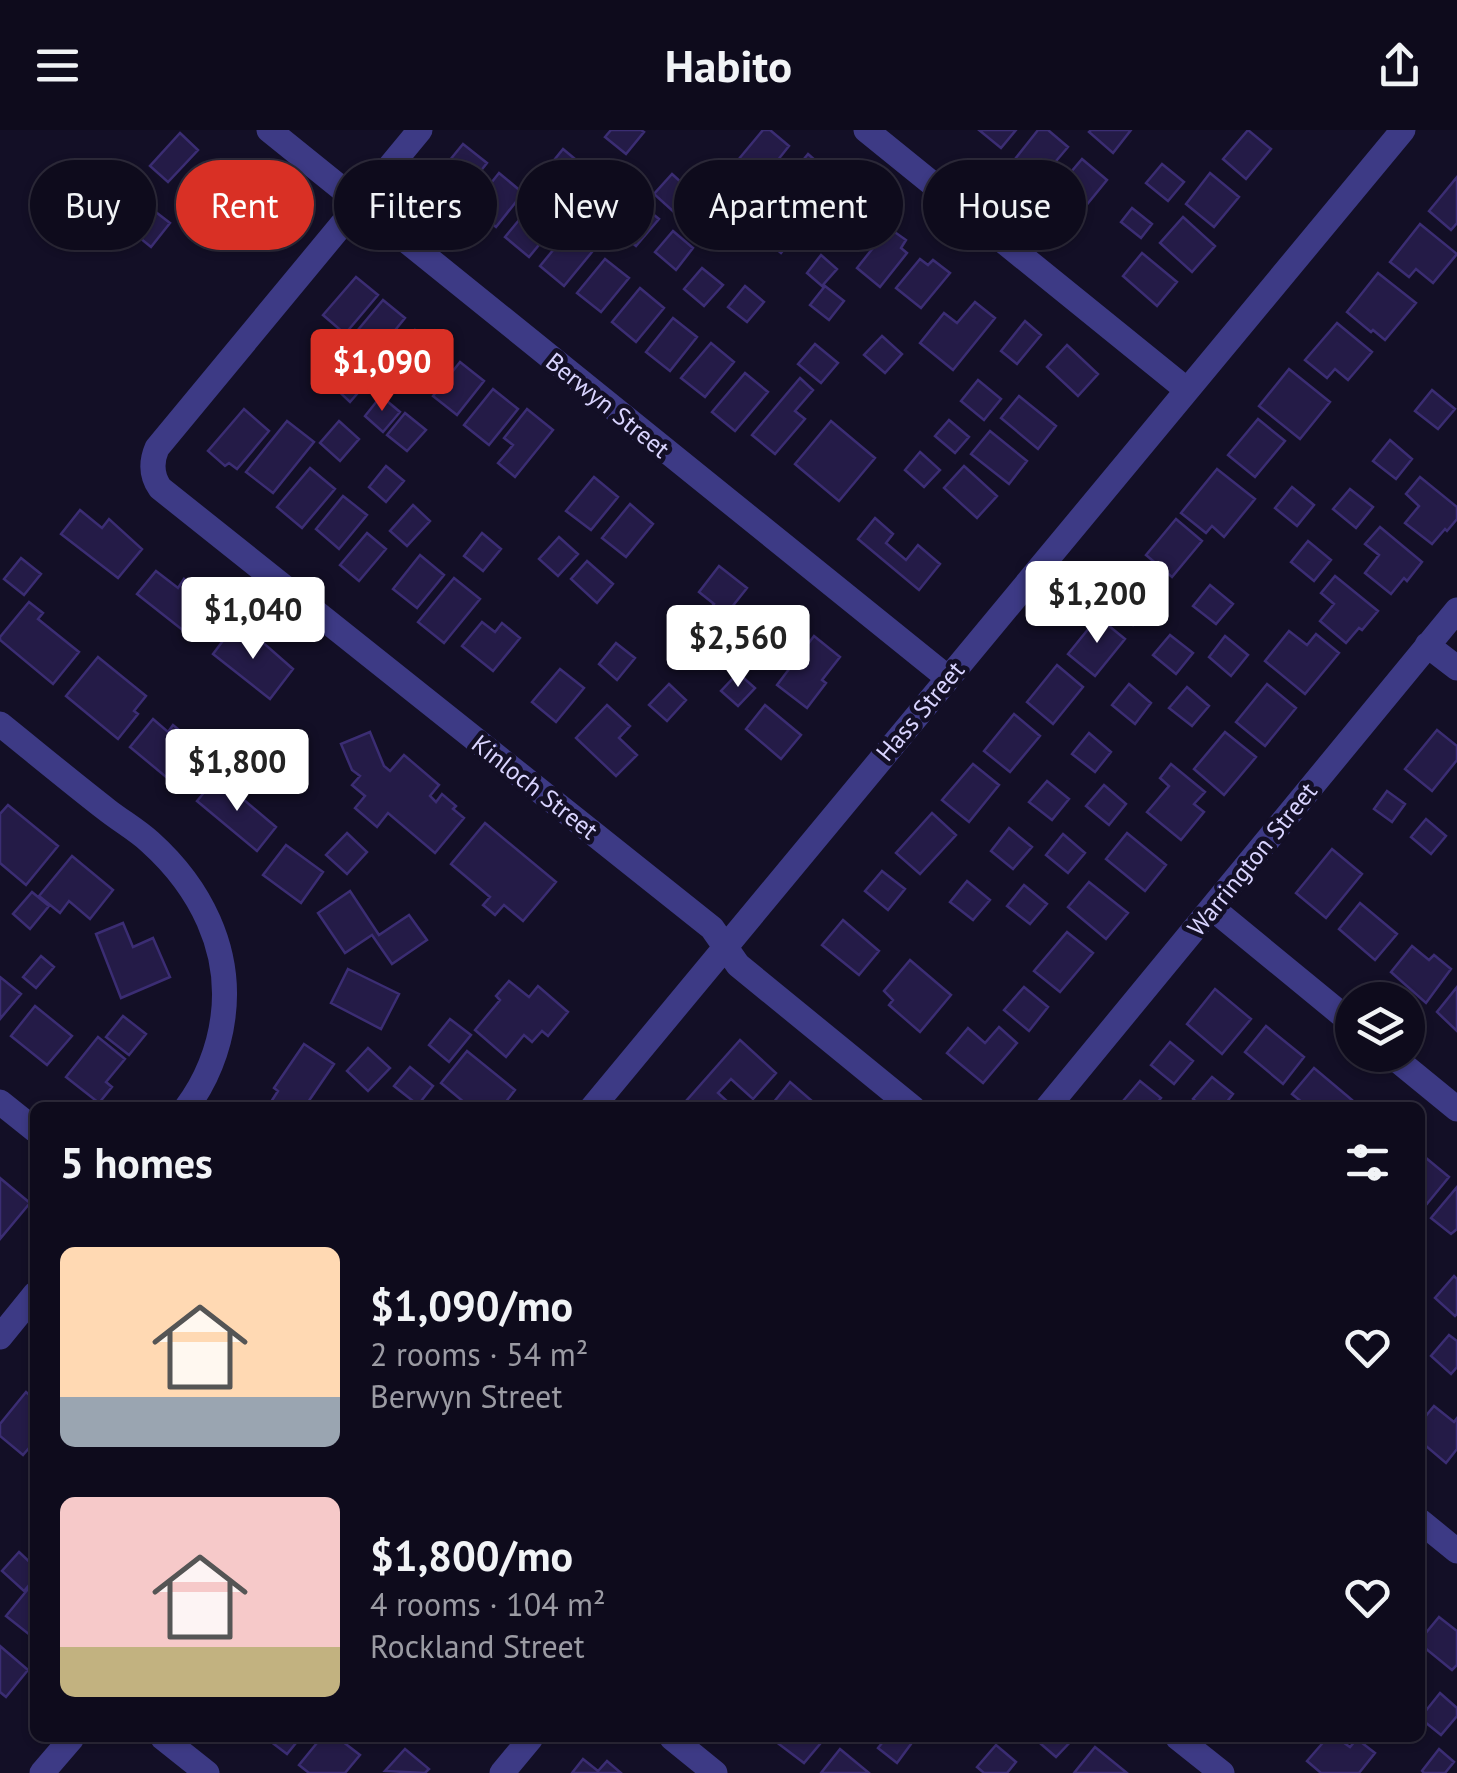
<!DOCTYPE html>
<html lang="en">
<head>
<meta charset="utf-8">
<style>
  :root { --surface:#0e0b1c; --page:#1c1929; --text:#f1f3f6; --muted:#9b9ba3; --line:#2e2b3b; --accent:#d93025 }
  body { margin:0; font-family:"PT Sans",sans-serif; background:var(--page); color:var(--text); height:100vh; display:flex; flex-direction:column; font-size:38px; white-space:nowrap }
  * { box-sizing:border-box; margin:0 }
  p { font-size:32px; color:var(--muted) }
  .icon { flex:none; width:55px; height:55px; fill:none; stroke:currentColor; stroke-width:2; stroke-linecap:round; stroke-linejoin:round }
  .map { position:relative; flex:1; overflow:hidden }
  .panel { position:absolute; left:30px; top:972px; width:1395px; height:640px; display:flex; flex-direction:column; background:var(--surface); border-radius:15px; box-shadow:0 2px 8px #0004,0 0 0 2px var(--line) }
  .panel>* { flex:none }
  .top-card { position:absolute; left:30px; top:30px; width:1398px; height:90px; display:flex; gap:20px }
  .controls { position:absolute; left:1335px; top:852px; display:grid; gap:20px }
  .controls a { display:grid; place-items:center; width:90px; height:90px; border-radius:50%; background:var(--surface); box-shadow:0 2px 8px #0004,0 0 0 2px var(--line); font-size:50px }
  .price { position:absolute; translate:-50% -85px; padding:0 22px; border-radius:10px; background:#fff; color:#222; font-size:32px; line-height:65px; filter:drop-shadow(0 2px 5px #0008) }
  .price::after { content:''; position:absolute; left:50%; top:60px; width:30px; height:22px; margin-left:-15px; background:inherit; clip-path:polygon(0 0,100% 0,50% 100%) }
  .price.on { background:var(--accent); color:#fff }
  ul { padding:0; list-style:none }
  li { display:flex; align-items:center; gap:30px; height:250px; padding:0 30px }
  li span { display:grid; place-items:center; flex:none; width:280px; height:200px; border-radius:15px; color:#555 }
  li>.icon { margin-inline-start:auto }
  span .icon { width:120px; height:120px; fill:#fffc; stroke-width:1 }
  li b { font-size:42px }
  h2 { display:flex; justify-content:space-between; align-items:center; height:120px; padding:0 30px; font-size:42px }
  .pill { padding:0 35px; border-radius:45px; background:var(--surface); box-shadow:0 2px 8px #0004,0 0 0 2px var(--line); font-size:35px; line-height:90px }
  .pill.on { background:var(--accent); color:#fff }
  header { display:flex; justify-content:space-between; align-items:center; height:130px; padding:0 30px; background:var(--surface); font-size:45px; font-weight:700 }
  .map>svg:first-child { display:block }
  .building { fill:#241b47; stroke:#3b2d73; stroke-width:2.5 }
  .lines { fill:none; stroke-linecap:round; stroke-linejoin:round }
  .minor { stroke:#3d3a85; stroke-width:25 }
  .labels { text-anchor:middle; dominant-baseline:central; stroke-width:9; stroke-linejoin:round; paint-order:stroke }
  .street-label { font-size:25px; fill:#d9d4ff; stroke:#130f26 }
</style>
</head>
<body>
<header><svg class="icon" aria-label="menu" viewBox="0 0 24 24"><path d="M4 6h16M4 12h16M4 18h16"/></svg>Habito<svg class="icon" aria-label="share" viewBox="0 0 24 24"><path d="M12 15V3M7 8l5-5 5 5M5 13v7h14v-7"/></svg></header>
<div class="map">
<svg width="1457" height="1643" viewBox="0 0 1457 1643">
  <rect width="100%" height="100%" fill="#130f26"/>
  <path class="building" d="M 611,0 L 641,0 L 644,2 L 626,24 L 605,7 Z
    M 763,0 L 770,0 L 789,16 L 762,50 L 738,30 Z
    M 979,0 L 1016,0 L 1001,18 Z
    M 1038,0 L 1048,0 L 1068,17 L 1040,50 L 1015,29 Z
    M 1091,0 L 1131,0 L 1113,23 L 1089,2 Z
    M 1248,0 L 1271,19 L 1246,49 L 1223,29 Z
    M 180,3 L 198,20 L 168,52 L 150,36 Z
    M 463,14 L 487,33 L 460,67 L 436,47 Z
    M 563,19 L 587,39 L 565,65 L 542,45 Z
    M 808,24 L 833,46 L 803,83 L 777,62 Z
    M 1082,29 L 1107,50 L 1080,83 L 1054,62 Z
    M 1162,34 L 1184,52 L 1168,71 L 1146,53 Z
    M 605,40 L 628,59 L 607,84 L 585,66 Z
    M 499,43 L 523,63 L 496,97 L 472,77 Z
    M 1210,43 L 1239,67 L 1214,97 L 1186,74 Z
    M 71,44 L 82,52 L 87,46 L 99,55 L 87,70 L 65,51 Z
    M 226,44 L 242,57 L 218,85 L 202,71 Z
    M 672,44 L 693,63 L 675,83 L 654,64 Z
    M 1457,47 L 1457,93 L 1451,100 L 1429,81 Z
    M 246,58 L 283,90 L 259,118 L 238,100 L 227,112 L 212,99 Z
    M 737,60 L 756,76 L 738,98 L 719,82 Z
    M 847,61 L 872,82 L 845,115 L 819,94 Z
    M 638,72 L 659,89 L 636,116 L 615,99 Z
    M 533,73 L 557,93 L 529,127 L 505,107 Z
    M 148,76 L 170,93 L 151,117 L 129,99 Z
    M 1132,78 L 1152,94 L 1141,108 L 1121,92 Z
    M 1183,87 L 1215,116 L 1192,142 L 1160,113 Z
    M 778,90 L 796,105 L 781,123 L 763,108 Z
    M 1420,94 L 1457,124 L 1433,153 L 1416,139 L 1409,147 L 1390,132 Z
    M 889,98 L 906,110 L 901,118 L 907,123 L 880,157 L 857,138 Z
    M 673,101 L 693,118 L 676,140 L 655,122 Z
    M 568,102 L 592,122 L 564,156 L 540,136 Z
    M 1142,123 L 1177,152 L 1157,176 L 1123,146 Z
    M 821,125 L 837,139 L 822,156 L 807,143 Z
    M 605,129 L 629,148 L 601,182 L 577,163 Z
    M 920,129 L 928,135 L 933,130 L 950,143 L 921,178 L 896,158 Z
    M 702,138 L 723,155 L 704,176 L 684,159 Z
    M 1378,143 L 1416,173 L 1385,210 L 1373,200 L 1371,202 L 1347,182 Z
    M 356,147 L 378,165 L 345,204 L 323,185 Z
    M 745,156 L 764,172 L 747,192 L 728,177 Z
    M 825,156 L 844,171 L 829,190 L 810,175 Z
    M 640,158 L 664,178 L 636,212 L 612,192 Z
    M 383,170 L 405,188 L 375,225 L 352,207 Z
    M 975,172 L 995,188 L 953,240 L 920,213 L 944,183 L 957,193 Z
    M 673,188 L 697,207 L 670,241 L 646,222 Z
    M 1025,191 L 1041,205 L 1017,234 L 1001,221 Z
    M 1337,193 L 1372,222 L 1348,250 L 1335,239 L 1327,248 L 1305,230 Z
    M 415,200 L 439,219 L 411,254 L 400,245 L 392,254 L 380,244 Z
    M 882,206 L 902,224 L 885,243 L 864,225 Z
    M 711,213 L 734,232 L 705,267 L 681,248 Z
    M 815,214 L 838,233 L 821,253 L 798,234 Z
    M 1067,215 L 1098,244 L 1078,266 L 1047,237 Z
    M 350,232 L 369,250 L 350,272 L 331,254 Z
    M 460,232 L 484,251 L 457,285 L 433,266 Z
    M 1289,239 L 1330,272 L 1300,309 L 1259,276 Z
    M 745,243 L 768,262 L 735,301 L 712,282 Z
    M 800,248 L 813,260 L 795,281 L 805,289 L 775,324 L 752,305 Z
    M 978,250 L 1001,269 L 984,290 L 961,271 Z
    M 493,259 L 518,279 L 489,315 L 464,295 Z
    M 1432,260 L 1455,279 L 1438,299 L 1415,281 Z
    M 381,266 L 400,282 L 383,302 L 365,286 Z
    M 1019,266 L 1056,296 L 1038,319 L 1001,288 Z
    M 244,279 L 269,301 L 237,339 L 229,333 L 225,336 L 208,321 Z
    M 527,279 L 553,300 L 515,347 L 498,333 L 513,315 L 504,308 Z
    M 405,283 L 426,300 L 407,321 L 387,305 Z
    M 1258,289 L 1285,311 L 1255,347 L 1228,325 Z
    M 949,290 L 969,307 L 955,323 L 935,306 Z
    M 287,291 L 314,312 L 273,363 L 246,342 Z
    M 339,291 L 359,309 L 340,331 L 320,313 Z
    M 831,291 L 875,328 L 839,371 L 795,334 Z
    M 990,301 L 1027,331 L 1009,354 L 971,324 Z
    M 1390,310 L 1412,329 L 1396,349 L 1373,331 Z
    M 920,322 L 940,340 L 924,357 L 905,340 Z
    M 386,336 L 404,351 L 386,372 L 369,357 Z
    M 964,336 L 997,366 L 977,388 L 944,358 Z
    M 310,338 L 335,359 L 302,398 L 277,377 Z
    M 1217,339 L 1255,369 L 1224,407 L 1212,396 L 1206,403 L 1181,383 Z
    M 594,347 L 618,367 L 591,400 L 566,381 Z
    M 1420,347 L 1457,377 L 1457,389 L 1447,401 L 1445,399 L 1432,414 L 1405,393 L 1419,376 L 1406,364 Z
    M 1292,357 L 1314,375 L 1297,396 L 1275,378 Z
    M 1350,359 L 1373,377 L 1356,398 L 1333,379 Z
    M 343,366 L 367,385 L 339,419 L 316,399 Z
    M 630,374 L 653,394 L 626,427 L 602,408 Z
    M 413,375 L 430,391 L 407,416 L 390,401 Z
    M 80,380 L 102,398 L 109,389 L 142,419 L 118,448 L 61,404 Z
    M 875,388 L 893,404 L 886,413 L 906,430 L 918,415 L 940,434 L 919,460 L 858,409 Z
    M 1176,389 L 1202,411 L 1172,447 L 1146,425 Z
    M 1380,397 L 1422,432 L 1407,451 L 1404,448 L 1391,464 L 1365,443 L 1379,425 L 1365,414 Z
    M 367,403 L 386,419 L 359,451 L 340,435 Z
    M 482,403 L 501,419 L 483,441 L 464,426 Z
    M 559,407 L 578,424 L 558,446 L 539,429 Z
    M 1308,411 L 1331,430 L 1314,451 L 1291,432 Z
    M 420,425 L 444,445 L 417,478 L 393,459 Z
    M 21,428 L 41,444 L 24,465 L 4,449 Z
    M 587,431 L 613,454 L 597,473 L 571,449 Z
    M 719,436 L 747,458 L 720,492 L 707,482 L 714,474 L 699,462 Z
    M 1136,437 L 1163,459 L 1133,495 L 1106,473 Z
    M 156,441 L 178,458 L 184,449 L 218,479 L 194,509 L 137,464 Z
    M 1335,446 L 1378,481 L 1362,500 L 1359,498 L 1346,513 L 1320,491 L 1334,474 L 1321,463 Z
    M 454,448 L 480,469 L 444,513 L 418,492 Z
    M 1210,455 L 1233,474 L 1216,494 L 1193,476 Z
    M 29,472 L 43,483 L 38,489 L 79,522 L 53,554 L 0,510 L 0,507 Z
    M 786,484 L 807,501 L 787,525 L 766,508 Z
    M 1098,487 L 1125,509 L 1095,546 L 1068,524 Z
    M 482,492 L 495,502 L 502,493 L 520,508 L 493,541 L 462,516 Z
    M 234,496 L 256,513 L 259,509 L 293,539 L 270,569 L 213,524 Z
    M 1289,501 L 1307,515 L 1316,504 L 1339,523 L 1305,564 L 1265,531 Z
    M 1170,505 L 1193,523 L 1176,544 L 1153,525 Z
    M 814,506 L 840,527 L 822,550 L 826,553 L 807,578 L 777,555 Z
    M 1225,506 L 1248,525 L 1231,546 L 1209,527 Z
    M 616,513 L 635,528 L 617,550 L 599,534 Z
    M 98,527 L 146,566 L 134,581 L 138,584 L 118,609 L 66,566 Z
    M 1057,535 L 1083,557 L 1053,594 L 1027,572 Z
    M 560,539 L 584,558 L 556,592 L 532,572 Z
    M 738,543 L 755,558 L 738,576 L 721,561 Z
    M 669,554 L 686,570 L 667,591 L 649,575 Z
    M 1129,554 L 1151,573 L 1135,594 L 1112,575 Z
    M 1267,554 L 1296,578 L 1265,616 L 1236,592 Z
    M 1187,557 L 1209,576 L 1192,596 L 1169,578 Z
    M 607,575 L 630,596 L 619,608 L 637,625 L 616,646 L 576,608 Z
    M 765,575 L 801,605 L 781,629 L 746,599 Z
    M 1014,584 L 1040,606 L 1010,642 L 984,621 Z
    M 153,589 L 168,602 L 173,595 L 206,622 L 177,656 L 130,617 Z
    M 1437,600 L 1457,616 L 1457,630 L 1432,661 L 1405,639 Z
    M 370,602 L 384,636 L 390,641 L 404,625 L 439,655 L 430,666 L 436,672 L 442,664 L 456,676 L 453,679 L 464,688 L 435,723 L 388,683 L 377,697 L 355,678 L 365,666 L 352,655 L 360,646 L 352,640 L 341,614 Z
    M 1225,602 L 1256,627 L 1224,665 L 1194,639 Z
    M 1089,603 L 1111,622 L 1095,642 L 1072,624 Z
    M 973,634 L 999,655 L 969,692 L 942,670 Z
    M 1171,634 L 1205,662 L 1194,674 L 1204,682 L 1181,710 L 1147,682 L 1169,656 L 1160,648 Z
    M 217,647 L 276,697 L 257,721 L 197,671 Z
    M 1047,651 L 1069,669 L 1052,690 L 1029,672 Z
    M 1104,655 L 1126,674 L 1109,695 L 1086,676 Z
    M 1387,661 L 1405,674 L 1392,692 L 1374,679 Z
    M 8,675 L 58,716 L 26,755 L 0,733 L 0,684 Z
    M 932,683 L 956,705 L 920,744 L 896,723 Z
    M 1426,689 L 1446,706 L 1431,724 L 1411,707 Z
    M 485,693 L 556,752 L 523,791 L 504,775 L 495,785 L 483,775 L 490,767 L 451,734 Z
    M 1009,698 L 1032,717 L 1013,739 L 991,721 Z
    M 347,703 L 367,722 L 347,744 L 326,725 Z
    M 1127,703 L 1166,735 L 1145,761 L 1106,729 Z
    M 1063,704 L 1085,723 L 1068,743 L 1046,725 Z
    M 286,715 L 323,742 L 301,773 L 263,745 Z
    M 1332,719 L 1362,744 L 1326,788 L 1296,763 Z
    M 72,726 L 113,760 L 90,789 L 69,771 L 60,783 L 39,766 Z
    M 882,741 L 905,759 L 888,780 L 865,761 Z
    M 967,751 L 990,770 L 973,790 L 950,772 Z
    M 1089,752 L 1128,783 L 1106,809 L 1068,777 Z
    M 1024,755 L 1047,774 L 1030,794 L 1007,776 Z
    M 350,761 L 379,805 L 409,785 L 427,810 L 392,834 L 372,805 L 345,823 L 318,783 Z
    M 32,762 L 49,776 L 30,799 L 13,784 Z
    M 1360,773 L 1397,804 L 1375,830 L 1339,799 Z
    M 843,790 L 879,821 L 859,845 L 822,815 Z
    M 123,793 L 133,817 L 153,808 L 170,847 L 121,868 L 96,804 Z
    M 1067,802 L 1093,823 L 1060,862 L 1034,841 Z
    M 1412,816 L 1429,830 L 1434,825 L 1451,839 L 1426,873 L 1391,842 Z
    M 41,826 L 54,837 L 36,858 L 23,847 Z
    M 910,830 L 951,865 L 920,902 L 889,875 L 893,870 L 884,861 Z
    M 348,839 L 399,864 L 381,899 L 331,873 Z
    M 0,847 L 21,864 L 0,889 Z
    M 509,851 L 529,867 L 538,856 L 568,882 L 548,906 L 542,901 L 532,912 L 524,905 L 506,927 L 475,900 L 500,870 L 496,866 Z
    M 1024,857 L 1048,877 L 1029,901 L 1004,880 Z
    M 1457,857 L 1457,901 L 1437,882 Z
    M 1215,859 L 1251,889 L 1222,924 L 1187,894 Z
    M 35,876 L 72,906 L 47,935 L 11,906 Z
    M 123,886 L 146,904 L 129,925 L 106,907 Z
    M 450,889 L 471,905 L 449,932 L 429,915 Z
    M 1266,896 L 1304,927 L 1283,954 L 1245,922 Z
    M 999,897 L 1017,913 L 983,953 L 947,923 L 968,898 L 985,913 Z
    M 98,907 L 125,929 L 106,952 L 112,957 L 99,973 L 66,947 Z
    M 740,910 L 776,943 L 753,969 L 731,949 L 718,963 L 727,971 L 721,978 L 696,978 L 687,970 Z
    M 1170,912 L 1193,931 L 1174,954 L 1151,935 Z
    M 304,914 L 334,934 L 304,978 L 267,978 L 278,961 L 274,958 Z
    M 368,918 L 390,938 L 368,961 L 347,941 Z
    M 467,921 L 515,960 L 501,978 L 471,978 L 441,953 Z
    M 410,937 L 433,956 L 418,975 L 394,956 Z
    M 1314,938 L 1352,970 L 1346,978 L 1309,978 L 1292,964 Z
    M 1212,947 L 1233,964 L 1222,978 L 1203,978 L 1193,969 Z
    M 1140,951 L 1161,968 L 1153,978 L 1131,978 L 1123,971 Z
    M 790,952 L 820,978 L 769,978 Z
    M 1420,1023 L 1449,1047 L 1426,1075 L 1420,1070 Z
    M 0,1048 L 30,1073 L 0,1109 Z
    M 1457,1057 L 1457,1099 L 1451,1104 L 1431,1088 Z
    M 1454,1146 L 1457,1149 L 1457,1184 L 1455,1186 L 1435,1168 Z
    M 1449,1205 L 1457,1211 L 1457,1237 L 1451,1244 L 1431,1226 Z
    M 26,1262 L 35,1270 L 35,1311 L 23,1325 L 0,1306 L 0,1294 Z
    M 1434,1276 L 1454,1292 L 1457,1288 L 1457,1319 L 1446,1333 L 1420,1311 L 1420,1293 Z
    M 19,1422 L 35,1437 L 35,1448 L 24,1461 L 2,1441 Z
    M 28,1459 L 35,1465 L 35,1509 L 6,1486 Z
    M 1439,1487 L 1457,1501 L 1457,1535 L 1452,1540 L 1420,1514 L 1420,1510 Z
    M 0,1516 L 28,1540 L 6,1567 L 0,1562 Z
    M 1440,1563 L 1457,1578 L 1457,1586 L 1441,1605 L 1420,1588 Z
    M 266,1608 L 300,1608 L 287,1624 Z
    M 321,1608 L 338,1608 L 360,1625 L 345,1643 L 309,1643 L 299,1635 Z
    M 771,1608 L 825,1608 L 804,1633 Z
    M 886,1608 L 903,1608 L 911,1614 L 897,1633 L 878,1618 Z
    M 1034,1608 L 1074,1608 L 1056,1627 Z
    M 1327,1608 L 1337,1608 L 1350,1617 L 1357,1609 L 1375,1623 L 1359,1643 L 1321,1643 L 1307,1631 Z
    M 996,1615 L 1016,1632 L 1007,1643 L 984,1643 L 977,1637 Z
    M 1095,1617 L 1127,1643 L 1074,1643 Z
    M 405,1619 L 429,1639 L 425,1643 L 385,1641 Z
    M 840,1619 L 869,1643 L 821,1643 Z
    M 1439,1619 L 1454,1632 L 1445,1643 L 1424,1643 L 1422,1641 Z
    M 583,1629 L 598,1641 L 607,1631 L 621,1643 L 572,1643 Z"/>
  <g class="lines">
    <path class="minor" d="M 269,0 L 948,548
      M 420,0 L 157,318 C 151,332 151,345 160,358 L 712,798 L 738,835 L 913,978
      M 866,0 L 1187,260
      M 1427,515 L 1457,538
      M 0,594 C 36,623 71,652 107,680 C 121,691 137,700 150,712 C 200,757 232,819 223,887 C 219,919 206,952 186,978
      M 1212,778 L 1352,893
      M 1391,925 L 1457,979
      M 0,972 L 35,1000
      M 592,978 L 1403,0
      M 1047,978 L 1457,480
      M 0,1207 L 35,1164
      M 1420,1391 L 1457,1421
      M 163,1608 L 207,1643
      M 672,1608 L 715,1643
      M 1178,1608 L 1222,1643
      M 42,1643 L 72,1608
      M 502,1643 L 531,1608"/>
  </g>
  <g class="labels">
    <g class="street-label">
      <text transform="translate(608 275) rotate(39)">Berwyn Street</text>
      <text transform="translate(920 581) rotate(-50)">Hass Street</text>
      <text transform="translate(535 657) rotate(38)">Kinloch Street</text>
      <text transform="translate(1252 729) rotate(-51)">Warrington Street</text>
    </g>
  </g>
</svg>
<div class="controls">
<a><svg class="icon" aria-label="layers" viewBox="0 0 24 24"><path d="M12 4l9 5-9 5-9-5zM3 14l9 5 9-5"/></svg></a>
</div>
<b class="price on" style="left:382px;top:284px">$1,090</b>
<b class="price" style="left:1097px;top:516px">$1,200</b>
<b class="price" style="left:253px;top:532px">$1,040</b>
<b class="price" style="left:738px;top:560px">$2,560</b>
<b class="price" style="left:237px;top:684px">$1,800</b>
<div class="top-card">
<a class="pill">Buy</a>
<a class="pill on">Rent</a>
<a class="pill">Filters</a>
<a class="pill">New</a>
<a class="pill">Apartment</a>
<a class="pill">House</a>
</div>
<section class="panel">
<h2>5 homes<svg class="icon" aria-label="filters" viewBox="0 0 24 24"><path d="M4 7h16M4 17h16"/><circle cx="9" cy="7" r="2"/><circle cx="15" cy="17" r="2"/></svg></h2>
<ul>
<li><span style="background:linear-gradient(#ffd9b3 75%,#9aa5b1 0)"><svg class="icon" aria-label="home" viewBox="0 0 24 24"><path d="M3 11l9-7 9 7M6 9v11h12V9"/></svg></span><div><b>$1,090/mo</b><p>2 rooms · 54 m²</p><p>Berwyn Street</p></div><svg class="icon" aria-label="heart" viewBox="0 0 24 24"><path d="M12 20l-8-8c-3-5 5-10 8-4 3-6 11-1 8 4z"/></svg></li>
<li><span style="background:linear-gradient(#f6c9c9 75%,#c2b280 0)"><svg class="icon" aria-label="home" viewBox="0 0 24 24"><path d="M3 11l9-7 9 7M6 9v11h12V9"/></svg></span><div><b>$1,800/mo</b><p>4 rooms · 104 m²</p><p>Rockland Street</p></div><svg class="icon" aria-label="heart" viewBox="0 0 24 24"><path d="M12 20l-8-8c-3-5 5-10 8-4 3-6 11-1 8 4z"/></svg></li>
</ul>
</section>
</div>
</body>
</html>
